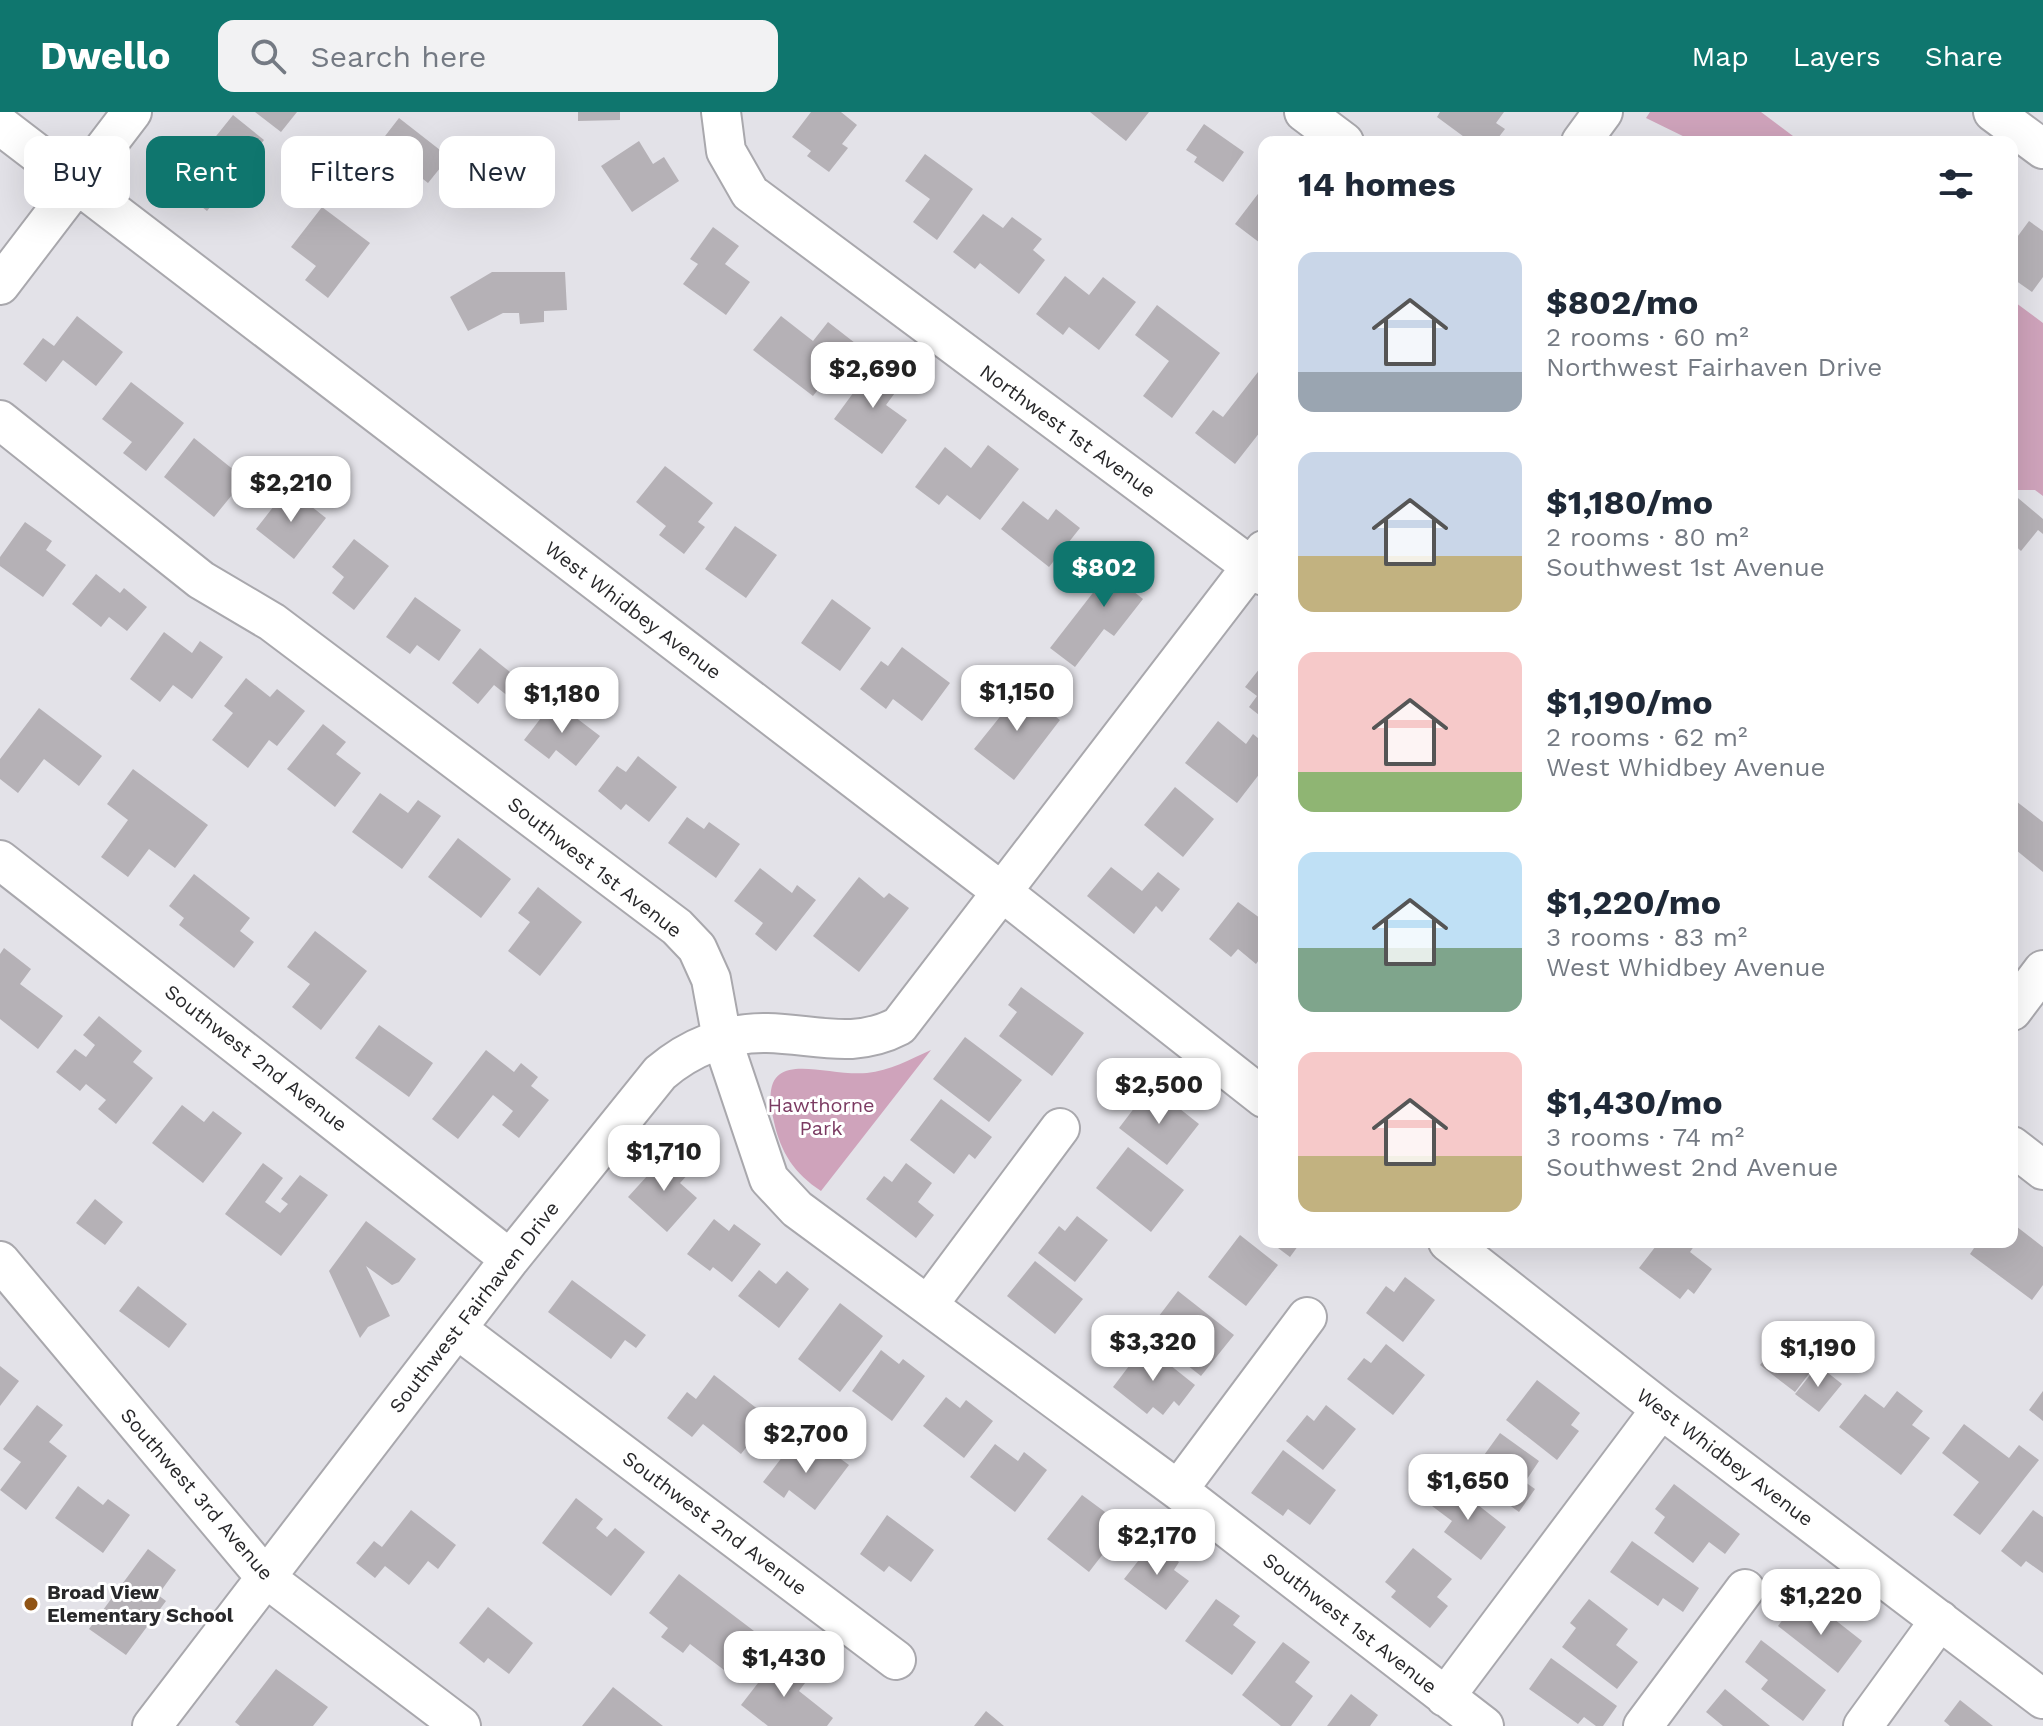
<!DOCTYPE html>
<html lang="en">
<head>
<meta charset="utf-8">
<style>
  :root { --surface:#fff; --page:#f2f2f3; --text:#1f2937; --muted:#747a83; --accent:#0f766e }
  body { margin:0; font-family:"Work Sans",sans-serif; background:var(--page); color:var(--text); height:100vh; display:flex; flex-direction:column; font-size:30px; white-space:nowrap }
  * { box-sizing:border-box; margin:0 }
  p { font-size:26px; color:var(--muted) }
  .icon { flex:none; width:44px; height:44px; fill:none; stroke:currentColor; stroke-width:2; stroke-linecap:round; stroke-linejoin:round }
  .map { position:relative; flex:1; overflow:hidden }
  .panel { position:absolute; left:1258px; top:24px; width:760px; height:1112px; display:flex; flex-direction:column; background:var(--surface); border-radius:16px; box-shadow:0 8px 32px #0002 }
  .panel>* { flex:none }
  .top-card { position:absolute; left:24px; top:24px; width:760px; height:72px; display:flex; gap:16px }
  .price { position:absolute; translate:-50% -68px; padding:0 18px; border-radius:16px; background:#fff; color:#222; font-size:26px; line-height:52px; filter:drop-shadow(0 2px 4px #0008) }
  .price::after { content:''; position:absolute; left:50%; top:48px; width:24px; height:18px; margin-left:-12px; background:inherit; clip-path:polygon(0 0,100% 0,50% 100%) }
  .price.on { background:var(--accent); color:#fff }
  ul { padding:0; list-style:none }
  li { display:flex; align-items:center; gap:24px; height:200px; padding:0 40px }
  li span { display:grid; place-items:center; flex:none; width:224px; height:160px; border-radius:16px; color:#555 }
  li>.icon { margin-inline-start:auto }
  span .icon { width:96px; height:96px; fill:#fffc; stroke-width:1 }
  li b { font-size:34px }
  h2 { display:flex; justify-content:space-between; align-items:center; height:96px; padding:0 40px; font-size:34px }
  .chip { padding:0 28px; border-radius:16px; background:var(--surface); box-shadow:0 8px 32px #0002; font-size:28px; line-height:72px }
  .chip.on { background:var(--accent); color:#fff }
  header { display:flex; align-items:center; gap:48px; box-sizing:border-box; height:112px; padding:0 40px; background:var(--accent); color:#fff }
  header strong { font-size:38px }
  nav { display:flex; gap:44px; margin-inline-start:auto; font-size:28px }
  .search { width:560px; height:72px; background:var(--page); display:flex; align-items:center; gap:20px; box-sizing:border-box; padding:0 28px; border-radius:16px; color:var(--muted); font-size:30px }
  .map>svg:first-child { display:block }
  .green { fill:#cfa3bb }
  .building { fill:#b5b1b6 }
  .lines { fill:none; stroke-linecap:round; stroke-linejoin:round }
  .minor-casing { stroke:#a9a8ad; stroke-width:42 }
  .minor { stroke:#fff; stroke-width:38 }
  .poi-dot { fill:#905415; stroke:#fff; stroke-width:3 }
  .labels { text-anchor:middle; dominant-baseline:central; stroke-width:6; stroke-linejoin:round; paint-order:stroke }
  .street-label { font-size:20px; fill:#28282a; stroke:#fff }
  .park-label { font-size:20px; fill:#7b3b62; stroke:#fff }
  .poi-label { font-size:20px; font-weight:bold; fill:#28282a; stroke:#fff; text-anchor:start }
</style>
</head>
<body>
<header>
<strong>Dwello</strong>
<div class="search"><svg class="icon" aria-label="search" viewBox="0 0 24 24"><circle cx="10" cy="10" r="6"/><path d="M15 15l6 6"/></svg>Search here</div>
<nav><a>Map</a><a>Layers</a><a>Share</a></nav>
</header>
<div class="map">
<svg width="2043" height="1614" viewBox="0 0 2043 1614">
  <rect width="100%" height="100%" fill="#e3e2e8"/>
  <path class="green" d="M 1650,0 L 1761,0 L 1801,30 L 1695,30 L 1646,6 Z
    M 2012,188 L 2043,211 L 2043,384 L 2035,378 L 2012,378 Z
    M 931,938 L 821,1079 C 794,1061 781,1041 774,1010 C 755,930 820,965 867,961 C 889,959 911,947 931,938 Z"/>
  <path class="building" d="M 255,0 L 297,0 L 281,20 Z
    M 578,0 L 620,0 L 620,8 L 578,9 Z
    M 811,0 L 841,0 L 857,13 L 842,32 L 848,36 L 829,60 L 807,44 L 811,39 L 792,25 Z
    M 1090,0 L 1149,0 L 1126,29 Z
    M 1440,0 L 1504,0 L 1496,11 L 1505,17 L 1495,30 L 1471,30 L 1437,5 Z
    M 233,3 L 264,28 L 207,99 L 176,74 Z
    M 399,6 L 449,45 L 428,71 L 414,60 L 404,74 L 368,46 Z
    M 1204,12 L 1244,40 L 1223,70 L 1194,50 L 1197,45 L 1186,38 Z
    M 639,29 L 653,52 L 664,45 L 679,69 L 632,100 L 601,54 Z
    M 925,42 L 973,77 L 937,128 L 913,110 L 930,87 L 905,69 Z
    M 1264,74 L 1264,134 L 1235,112 Z
    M 322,95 L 370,131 L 328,186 L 305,168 L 316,154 L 291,135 Z
    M 983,102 L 1003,116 L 1012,105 L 1042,127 L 1033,138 L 1045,148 L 1019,182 L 980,151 L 975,157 L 953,140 Z
    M 2029,109 L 2043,119 L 2043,165 L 2032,180 L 2012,166 L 2012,132 Z
    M 713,115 L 739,134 L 725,152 L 750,170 L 726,203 L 683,172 L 698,152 L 690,147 Z
    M 492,160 L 565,160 L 567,198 L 544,199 L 544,210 L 520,212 L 519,201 L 503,201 L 468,219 L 450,185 Z
    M 1065,164 L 1089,183 L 1103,165 L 1136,190 L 1099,238 L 1069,215 L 1063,223 L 1036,202 Z
    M 1157,193 L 1220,241 L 1172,306 L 1143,284 L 1169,249 L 1135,223 Z
    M 77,204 L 123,240 L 96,274 L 63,248 L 46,270 L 23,252 L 43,226 L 54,234 Z
    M 781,204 L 813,229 L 828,210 L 855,231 L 813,284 L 753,238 Z
    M 876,250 L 903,270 L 886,293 L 907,308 L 882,342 L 834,307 Z
    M 1258,260 L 1264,265 L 1264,315 L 1235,352 L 1195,321 L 1213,298 L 1223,305 Z
    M 131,270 L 184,311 L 146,359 L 123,341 L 132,330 L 102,307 Z
    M 194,326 L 245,367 L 214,405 L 164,365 Z
    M 988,333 L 1019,357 L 980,408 L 947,383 L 939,393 L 915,375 L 945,335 L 971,356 Z
    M 665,354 L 713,391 L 698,410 L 705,415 L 684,442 L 659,423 L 666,414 L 636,390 Z
    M 288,376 L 326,406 L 294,447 L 256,417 Z
    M 2012,381 L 2043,407 L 2043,422 L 2038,418 L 2021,439 L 2012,431 Z
    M 1023,389 L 1048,408 L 1056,397 L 1080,416 L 1049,455 L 1001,417 Z
    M 25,410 L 52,429 L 46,438 L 66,453 L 43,485 L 0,454 L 0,445 Z
    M 735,414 L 777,443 L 746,486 L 705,457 Z
    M 354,427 L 389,454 L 354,498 L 332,481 L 344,465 L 332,455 Z
    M 1127,437 L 1151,456 L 1133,479 L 1143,487 L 1114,524 L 1104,517 L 1075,555 L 1050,536 Z
    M 96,462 L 120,481 L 124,476 L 147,495 L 127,519 L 109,505 L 101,515 L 72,492 Z
    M 415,485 L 461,518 L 439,549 L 417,533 L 410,542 L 386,525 Z
    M 832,487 L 871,516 L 840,559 L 801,531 Z
    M 164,520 L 192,541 L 200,529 L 223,545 L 192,587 L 173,573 L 160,590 L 130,567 Z
    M 902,535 L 950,571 L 922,609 L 893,587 L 886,597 L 860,577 L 881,549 L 888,554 Z
    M 480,536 L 525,572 L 513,588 L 494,573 L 478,592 L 452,571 Z
    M 1264,551 L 1264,607 L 1249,595 L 1257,584 L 1245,575 Z
    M 246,566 L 270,585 L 277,577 L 305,599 L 277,634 L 269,628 L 248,656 L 212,628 L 233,601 L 224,594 Z
    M 1015,573 L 1060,608 L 1014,668 L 974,637 L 1003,601 L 997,596 Z
    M 554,589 L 600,624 L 576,654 L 556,638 L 549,647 L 524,628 Z
    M 39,596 L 102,644 L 79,674 L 44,647 L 18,681 L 0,667 L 0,647 Z
    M 1218,609 L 1246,632 L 1253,622 L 1264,631 L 1264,656 L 1237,691 L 1185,651 Z
    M 323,612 L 346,630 L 336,642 L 361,661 L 335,695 L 287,657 Z
    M 638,644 L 677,675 L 649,710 L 626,692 L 621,698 L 598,679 L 617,654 L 626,660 Z
    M 133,657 L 208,713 L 175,756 L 149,737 L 128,765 L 101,745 L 128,708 L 107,692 Z
    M 1175,675 L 1214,707 L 1183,745 L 1144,713 Z
    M 380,681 L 408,701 L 418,688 L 441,704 L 402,757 L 352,720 Z
    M 2012,686 L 2043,710 L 2043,760 L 2016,738 L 2012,743 Z
    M 687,705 L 704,717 L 709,710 L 740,732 L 716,766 L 668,731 Z
    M 458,726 L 511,767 L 481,806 L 428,765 Z
    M 1111,755 L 1142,779 L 1158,760 L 1180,777 L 1162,800 L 1156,794 L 1134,822 L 1087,784 Z
    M 760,756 L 792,781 L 797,773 L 816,788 L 776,839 L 755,822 L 763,811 L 734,789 Z
    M 194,762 L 250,806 L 240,819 L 254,830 L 234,856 L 179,813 L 184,806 L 169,794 Z
    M 859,765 L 884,786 L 889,781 L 909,796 L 859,860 L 813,824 Z
    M 538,775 L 582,810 L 540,864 L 508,839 L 530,810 L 518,801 Z
    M 1238,790 L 1264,809 L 1264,841 L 1256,852 L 1238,837 L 1231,845 L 1209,827 Z
    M 315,819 L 367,859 L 321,918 L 292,895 L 310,872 L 287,855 Z
    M 4,836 L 31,857 L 20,872 L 63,904 L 38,937 L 0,907 L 0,842 Z
    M 1021,875 L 1084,921 L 1052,964 L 999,924 L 1017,900 L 1008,893 Z
    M 99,904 L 142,939 L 133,950 L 153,966 L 116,1012 L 98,997 L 106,988 L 86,972 L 80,979 L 56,960 L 75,937 L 86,945 L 95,933 L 83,923 Z
    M 379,913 L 433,951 L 409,985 L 355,946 Z
    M 965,925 L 1022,968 L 989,1010 L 933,967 Z
    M 486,938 L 514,960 L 521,951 L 538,965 L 531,974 L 549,988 L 519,1026 L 502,1013 L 513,999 L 493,983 L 458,1027 L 432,1007 Z
    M 1151,974 L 1199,1012 L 1167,1053 L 1119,1016 Z
    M 941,987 L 992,1025 L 975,1047 L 969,1042 L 954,1062 L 910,1028 Z
    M 182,993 L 204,1010 L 213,999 L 242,1021 L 203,1071 L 152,1031 Z
    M 1128,1035 L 1184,1078 L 1151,1120 L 1096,1076 Z
    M 668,1041 L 690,1060 L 680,1071 L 697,1086 L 667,1120 L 628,1085 Z
    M 263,1051 L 283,1066 L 265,1090 L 280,1101 L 288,1092 L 281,1087 L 300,1063 L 328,1083 L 281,1144 L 225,1102 Z
    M 906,1051 L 932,1071 L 918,1090 L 934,1103 L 916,1126 L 866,1087 L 884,1064 L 892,1070 Z
    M 95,1087 L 123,1110 L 105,1133 L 76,1111 Z
    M 1077,1104 L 1108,1128 L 1075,1170 L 1038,1141 L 1059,1114 L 1065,1119 Z
    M 714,1107 L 729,1119 L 734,1112 L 761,1132 L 732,1170 L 713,1155 L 710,1159 L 687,1142 Z
    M 366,1109 L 416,1147 L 399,1170 L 392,1173 L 366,1154 L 390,1204 L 368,1215 L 360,1226 L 329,1159 Z
    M 2012,1111 L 2043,1135 L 2043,1173 L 2032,1188 L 1970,1142 L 1978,1130 L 2012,1130 Z
    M 1240,1123 L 1278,1153 L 1246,1194 L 1208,1165 Z
    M 1270,1130 L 1301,1130 L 1290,1145 Z
    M 1659,1130 L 1697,1130 L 1690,1140 L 1712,1157 L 1694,1182 L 1688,1177 L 1680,1187 L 1639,1156 Z
    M 1035,1149 L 1083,1187 L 1055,1222 L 1007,1184 Z
    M 759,1158 L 776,1172 L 787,1159 L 809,1177 L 779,1216 L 738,1184 Z
    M 1405,1165 L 1435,1188 L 1403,1230 L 1366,1201 L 1386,1174 L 1394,1180 Z
    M 572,1168 L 646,1223 L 636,1236 L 625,1228 L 611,1247 L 548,1200 Z
    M 138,1174 L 187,1212 L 169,1236 L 119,1199 Z
    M 1178,1179 L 1234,1223 L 1201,1264 L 1146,1221 Z
    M 840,1191 L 883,1224 L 840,1280 L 798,1247 Z
    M 1794,1211 L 1828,1237 L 1795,1280 L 1760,1253 Z
    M 1386,1232 L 1425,1263 L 1393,1303 L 1347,1267 L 1364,1246 L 1371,1251 Z
    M 1145,1233 L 1195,1273 L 1179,1294 L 1174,1289 L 1163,1303 L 1153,1295 L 1147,1302 L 1113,1275 Z
    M 881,1238 L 899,1252 L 903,1247 L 925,1264 L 892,1309 L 852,1279 Z
    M 1818,1253 L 1842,1272 L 1819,1300 L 1795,1282 Z
    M 0,1254 L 19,1269 L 0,1294 Z
    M 714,1263 L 769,1306 L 741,1342 L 703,1312 L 692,1325 L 667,1306 L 687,1280 L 696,1287 Z
    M 1537,1268 L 1580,1301 L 1571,1313 L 1579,1319 L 1557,1348 L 1506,1308 Z
    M 1897,1279 L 1923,1299 L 1912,1313 L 1930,1326 L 1901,1363 L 1839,1315 L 1865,1282 L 1884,1296 Z
    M 2043,1279 L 2043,1309 L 2029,1298 Z
    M 946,1285 L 960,1296 L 966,1288 L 993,1309 L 964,1346 L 923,1314 Z
    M 37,1293 L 63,1313 L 49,1330 L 67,1344 L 26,1398 L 0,1378 L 21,1350 L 3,1337 Z
    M 1326,1293 L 1356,1317 L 1323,1358 L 1286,1329 L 1307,1303 L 1314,1309 Z
    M 1964,1312 L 2009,1346 L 2019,1333 L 2039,1348 L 1980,1423 L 1953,1403 L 1979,1370 L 1942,1341 Z
    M 1500,1321 L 1539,1349 L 1525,1370 L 1535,1377 L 1519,1400 L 1469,1364 Z
    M 793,1331 L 816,1348 L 826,1336 L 849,1353 L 815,1398 L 789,1378 L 784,1386 L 763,1370 Z
    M 995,1332 L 1018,1349 L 1024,1340 L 1047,1358 L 1015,1400 L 970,1365 Z
    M 1283,1338 L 1336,1378 L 1310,1413 L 1288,1397 L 1283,1404 L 1251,1381 Z
    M 1450,1371 L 1506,1415 L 1481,1448 L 1444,1420 L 1452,1409 L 1432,1394 Z
    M 1674,1372 L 1740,1422 L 1725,1442 L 1709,1430 L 1693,1451 L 1654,1421 L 1665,1405 L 1655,1397 Z
    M 78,1374 L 103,1393 L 108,1387 L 130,1403 L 103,1441 L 55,1406 Z
    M 1082,1383 L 1105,1400 L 1101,1405 L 1120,1420 L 1089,1460 L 1047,1427 Z
    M 576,1386 L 603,1407 L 596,1416 L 607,1425 L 615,1416 L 645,1440 L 611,1484 L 542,1431 Z
    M 411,1398 L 456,1433 L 438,1457 L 428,1449 L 409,1473 L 385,1454 L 375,1466 L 356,1451 L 374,1429 L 382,1435 Z
    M 2033,1398 L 2043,1405 L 2043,1461 L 2026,1449 L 2021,1455 L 2001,1439 Z
    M 887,1403 L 934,1438 L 911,1470 L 889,1454 L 884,1460 L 860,1442 Z
    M 1632,1429 L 1699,1476 L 1683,1500 L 1663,1486 L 1658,1494 L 1610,1460 Z
    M 1153,1430 L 1179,1450 L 1174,1458 L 1189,1469 L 1166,1498 L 1124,1467 Z
    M 1413,1436 L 1452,1467 L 1437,1485 L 1448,1494 L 1430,1516 L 1391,1485 L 1396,1479 L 1385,1470 Z
    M 148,1437 L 176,1458 L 158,1483 L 166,1489 L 126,1543 L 89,1517 Z
    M 679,1462 L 754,1519 L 724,1558 L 690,1532 L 683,1541 L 661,1525 L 668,1516 L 649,1501 Z
    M 1216,1487 L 1240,1504 L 1233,1513 L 1256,1530 L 1232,1563 L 1185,1529 Z
    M 1589,1487 L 1628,1517 L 1616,1533 L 1638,1550 L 1617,1577 L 1562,1535 L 1576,1516 L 1570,1511 Z
    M 1795,1491 L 1818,1509 L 1825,1500 L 1862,1529 L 1838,1561 L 1778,1514 Z
    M 488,1495 L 533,1531 L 509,1562 L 488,1546 L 484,1551 L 459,1531 Z
    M 1761,1528 L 1826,1578 L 1803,1609 L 1761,1577 L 1768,1568 L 1745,1550 Z
    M 1283,1530 L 1310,1550 L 1295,1570 L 1313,1584 L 1291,1614 L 1281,1614 L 1242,1583 Z
    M 779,1544 L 808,1567 L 799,1579 L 833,1606 L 827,1614 L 768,1614 L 741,1593 Z
    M 1551,1546 L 1617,1594 L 1603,1614 L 1596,1614 L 1584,1605 L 1578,1612 L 1529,1577 Z
    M 276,1557 L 328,1595 L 313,1614 L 240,1614 L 235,1610 Z
    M 613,1575 L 663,1614 L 582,1614 Z
    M 1725,1577 L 1770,1614 L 1723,1614 L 1706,1600 Z
    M 1351,1582 L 1378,1603 L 1370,1614 L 1327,1614 Z
    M 1960,1588 L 1993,1614 L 1950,1614 L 1944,1609 Z
    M 986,1599 L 1004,1614 L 974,1614 Z"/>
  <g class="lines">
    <defs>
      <path id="minor" d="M 721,0 L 726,39 L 750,81 L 1264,464
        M 1304,0 L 1344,30
        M 1993,0 L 2043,37
        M 0,13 L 1002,780 L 1264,986
        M 1581,30 L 1603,0
        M 0,173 L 132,0
        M 0,308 L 201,468 L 272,510 L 677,815 L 697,836 L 711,867 L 722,927 L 769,1067 L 797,1097 L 1178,1378 L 1484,1614
        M 0,748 L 510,1147
        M 2012,899 L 2043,858
        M 2012,1034 L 2043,1058
        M 1448,1130 L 1661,1297 L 2043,1587
        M 0,1149 L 266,1466 L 461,1614
        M 928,1193 L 1060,1016
        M 457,1217 L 896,1548
        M 1178,1378 L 1307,1205
        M 1445,1585 L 1661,1297
        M 152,1614 L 510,1147 L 660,961 C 689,936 727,920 767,921 C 815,922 853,938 899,914 L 1264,438
        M 1643,1614 L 1745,1477
        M 1863,1614 L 1940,1508"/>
    </defs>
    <use href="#minor" class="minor-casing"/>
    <use href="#minor" class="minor"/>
  </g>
  <circle class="poi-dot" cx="31" cy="1492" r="8"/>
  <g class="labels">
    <g class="street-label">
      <text transform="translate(1068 319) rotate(36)">Northwest 1st Avenue</text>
      <text transform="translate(633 498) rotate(37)">West Whidbey Avenue</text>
      <text transform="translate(595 755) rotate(38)">Southwest 1st Avenue</text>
      <text transform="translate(256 946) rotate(38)">Southwest 2nd Avenue</text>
      <text transform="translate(474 1195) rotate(-52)">Southwest Fairhaven Drive</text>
      <text transform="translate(1725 1345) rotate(37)">West Whidbey Avenue</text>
      <text transform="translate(197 1382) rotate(49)">Southwest 3rd Avenue</text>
      <text transform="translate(715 1411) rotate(37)">Southwest 2nd Avenue</text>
      <text transform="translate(1350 1511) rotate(38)">Southwest 1st Avenue</text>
    </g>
    <g class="park-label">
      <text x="821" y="993">Hawthorne<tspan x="821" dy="23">Park</tspan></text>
    </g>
    <g class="poi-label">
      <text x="47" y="1480">Broad View<tspan x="47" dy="23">Elementary School</tspan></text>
    </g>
  </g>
</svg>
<b class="price" style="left:873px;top:298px">$2,690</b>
<b class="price" style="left:291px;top:412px">$2,210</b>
<b class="price on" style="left:1104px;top:497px">$802</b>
<b class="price" style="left:1017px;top:621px">$1,150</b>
<b class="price" style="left:562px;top:623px">$1,180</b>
<b class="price" style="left:1159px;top:1014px">$2,500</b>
<b class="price" style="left:664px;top:1081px">$1,710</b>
<b class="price" style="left:1153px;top:1271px">$3,320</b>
<b class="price" style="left:1818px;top:1277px">$1,190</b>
<b class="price" style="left:806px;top:1363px">$2,700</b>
<b class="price" style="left:1468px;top:1410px">$1,650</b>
<b class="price" style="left:1157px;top:1465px">$2,170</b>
<b class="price" style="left:1821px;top:1525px">$1,220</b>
<b class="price" style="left:784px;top:1587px">$1,430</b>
<div class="top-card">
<a class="chip">Buy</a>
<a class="chip on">Rent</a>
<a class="chip">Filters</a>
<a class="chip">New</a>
</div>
<section class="panel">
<h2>14 homes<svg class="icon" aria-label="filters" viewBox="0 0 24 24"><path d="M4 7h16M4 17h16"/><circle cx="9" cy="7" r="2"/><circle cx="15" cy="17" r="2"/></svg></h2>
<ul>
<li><span style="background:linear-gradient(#c9d6e8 75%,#9aa5b1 0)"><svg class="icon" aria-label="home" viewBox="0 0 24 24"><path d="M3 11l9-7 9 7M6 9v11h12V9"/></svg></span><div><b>$802/mo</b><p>2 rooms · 60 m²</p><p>Northwest Fairhaven Drive</p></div></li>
<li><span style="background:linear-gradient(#c9d6e8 65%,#c2b280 0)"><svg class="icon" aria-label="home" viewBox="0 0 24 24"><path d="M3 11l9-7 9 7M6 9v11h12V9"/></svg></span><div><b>$1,180/mo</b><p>2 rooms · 80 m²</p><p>Southwest 1st Avenue</p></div></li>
<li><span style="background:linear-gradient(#f6c9c9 75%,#8fb573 0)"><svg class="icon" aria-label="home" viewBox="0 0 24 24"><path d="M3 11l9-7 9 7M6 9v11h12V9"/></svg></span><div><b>$1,190/mo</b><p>2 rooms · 62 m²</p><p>West Whidbey Avenue</p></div></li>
<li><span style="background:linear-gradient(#bfe0f5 60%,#7fa58c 0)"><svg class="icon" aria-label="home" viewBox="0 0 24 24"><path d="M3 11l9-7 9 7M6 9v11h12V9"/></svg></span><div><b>$1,220/mo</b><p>3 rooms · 83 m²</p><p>West Whidbey Avenue</p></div></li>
<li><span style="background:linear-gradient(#f6c9c9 65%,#c2b280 0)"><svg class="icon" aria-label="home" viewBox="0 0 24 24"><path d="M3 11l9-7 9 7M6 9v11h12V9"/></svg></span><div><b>$1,430/mo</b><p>3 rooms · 74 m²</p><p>Southwest 2nd Avenue</p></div></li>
</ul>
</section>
</div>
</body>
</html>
